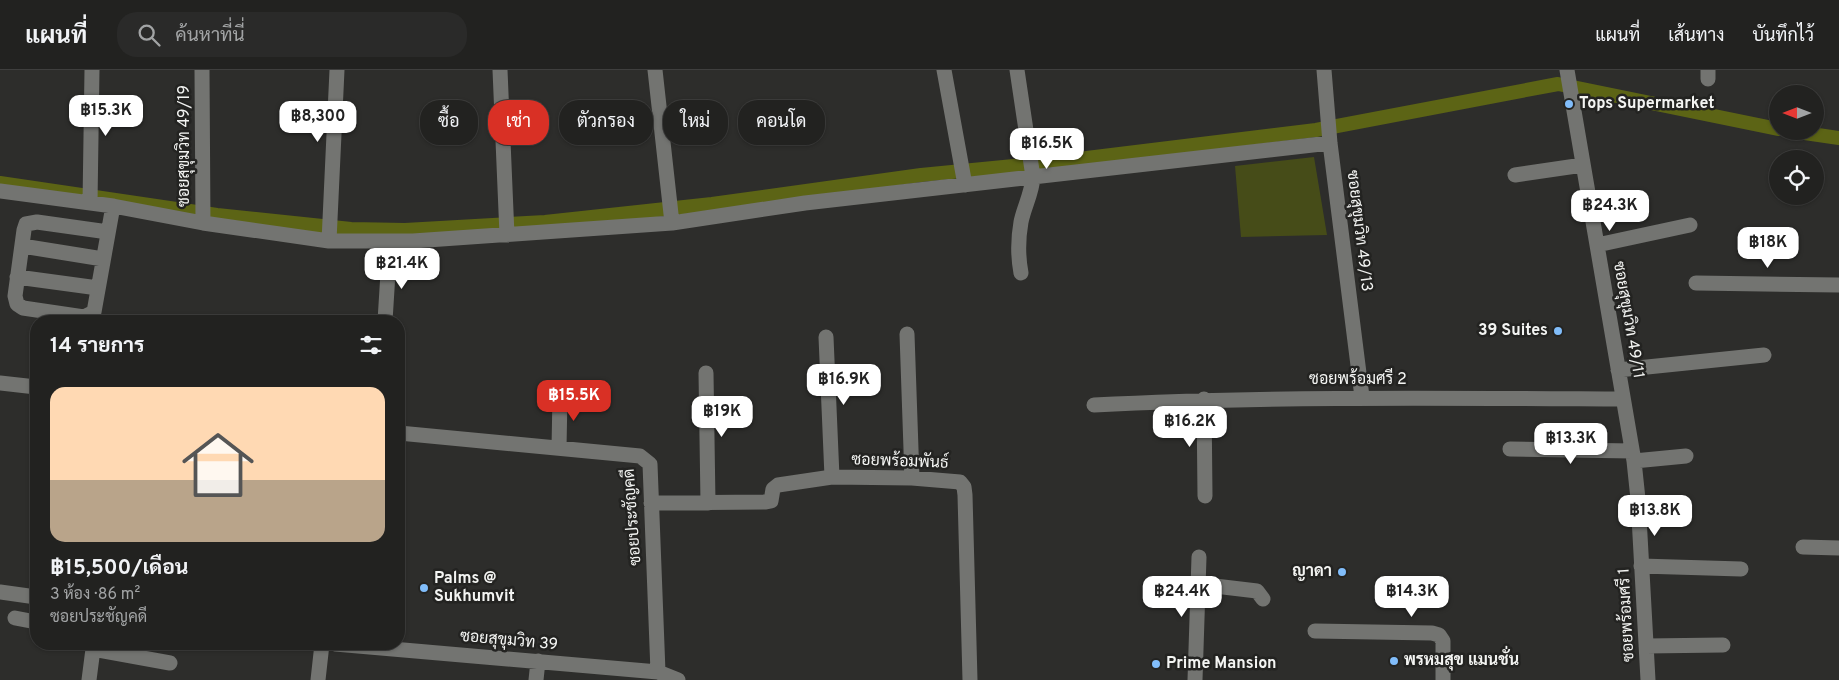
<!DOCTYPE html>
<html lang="th">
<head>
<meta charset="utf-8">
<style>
  :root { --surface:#222220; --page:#2a2a29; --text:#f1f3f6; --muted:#a2a4a5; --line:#3f3f3e; --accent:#d93025 }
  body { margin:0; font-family:Overpass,Sarabun,sans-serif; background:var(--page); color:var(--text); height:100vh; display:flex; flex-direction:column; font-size:19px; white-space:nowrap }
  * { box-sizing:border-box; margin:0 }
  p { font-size:16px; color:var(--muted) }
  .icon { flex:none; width:28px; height:28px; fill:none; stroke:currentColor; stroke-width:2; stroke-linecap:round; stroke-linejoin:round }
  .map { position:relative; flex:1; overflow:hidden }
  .panel { position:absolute; left:30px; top:245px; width:375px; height:335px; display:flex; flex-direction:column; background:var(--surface); border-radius:20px; box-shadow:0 1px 4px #0004,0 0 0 1px var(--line) }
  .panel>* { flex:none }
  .guide { position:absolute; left:420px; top:30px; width:475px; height:45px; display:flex; gap:10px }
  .needle { width:32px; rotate:270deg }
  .tools { position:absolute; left:1769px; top:15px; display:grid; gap:10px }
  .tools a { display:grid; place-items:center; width:55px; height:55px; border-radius:50%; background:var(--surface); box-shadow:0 1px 4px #0004,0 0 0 1px var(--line); font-size:25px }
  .price { position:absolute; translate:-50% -42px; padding:0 11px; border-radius:10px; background:#fff; color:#222; font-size:16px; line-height:32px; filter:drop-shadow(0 1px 2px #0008) }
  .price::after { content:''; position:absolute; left:50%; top:30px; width:15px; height:11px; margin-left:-8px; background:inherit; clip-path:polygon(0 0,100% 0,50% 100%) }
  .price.current { background:var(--accent); color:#fff }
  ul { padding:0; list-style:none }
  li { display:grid; align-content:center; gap:10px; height:265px; padding:0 20px }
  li+li { border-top:1px solid var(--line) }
  li span { display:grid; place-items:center; height:155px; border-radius:15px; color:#555 }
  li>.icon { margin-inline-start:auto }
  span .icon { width:90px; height:90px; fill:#fffc; stroke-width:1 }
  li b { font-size:21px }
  h2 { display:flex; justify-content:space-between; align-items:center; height:60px; padding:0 20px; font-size:21px }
  .pill { padding:0 18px; border-radius:20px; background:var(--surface); box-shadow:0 1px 4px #0004,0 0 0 1px var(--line); font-size:18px; line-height:45px }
  .pill.current { background:var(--accent); color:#fff }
  header { display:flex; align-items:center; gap:30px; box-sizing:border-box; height:70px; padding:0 25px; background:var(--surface); border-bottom:1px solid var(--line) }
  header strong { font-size:24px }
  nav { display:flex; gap:28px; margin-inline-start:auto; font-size:18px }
  .search { width:350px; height:45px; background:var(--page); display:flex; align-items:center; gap:12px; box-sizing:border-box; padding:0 18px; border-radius:20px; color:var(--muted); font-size:19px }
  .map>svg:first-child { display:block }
  .green { fill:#464c18 }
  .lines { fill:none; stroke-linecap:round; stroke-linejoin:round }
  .canal { stroke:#5c6415; stroke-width:14 }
  .minor { stroke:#737471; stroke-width:15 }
  .poi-dot { fill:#81bdfa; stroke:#232321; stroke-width:2 }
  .labels { text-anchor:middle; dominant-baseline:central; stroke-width:5; stroke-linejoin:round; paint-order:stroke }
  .poi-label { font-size:16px; font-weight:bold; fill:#f3f4f2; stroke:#232321; text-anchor:start }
  .street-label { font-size:16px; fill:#f3f4f2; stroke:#232321 }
</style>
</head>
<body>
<header>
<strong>แผนที่</strong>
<div class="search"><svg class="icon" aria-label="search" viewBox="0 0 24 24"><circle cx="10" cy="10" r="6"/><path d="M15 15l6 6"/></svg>ค้นหาที่นี่</div>
<nav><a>แผนที่</a><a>เส้นทาง</a><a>บันทึกไว้</a></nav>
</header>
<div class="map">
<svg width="1839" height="610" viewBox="0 0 1839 610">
  <rect width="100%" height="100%" fill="#2d2d2b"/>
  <path class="green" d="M 1314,87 L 1327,165 L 1241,167 L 1235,96 Z"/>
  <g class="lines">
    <path class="canal" d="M 1791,61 L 1839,68
      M 0,113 L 217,145 L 351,159 L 405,160 L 545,152 L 712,134 L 921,105 L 1054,92 L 1316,60 L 1558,14 L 1778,59"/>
    <path class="minor" d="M 202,0 L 203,153
      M 500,0 L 507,165
      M 655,0 L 672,153
      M 944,0 L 965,115
      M 1017,0 L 1033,107 C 1032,123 1024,137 1021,152 C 1018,169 1018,187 1021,203
      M 1324,0 L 1330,73 L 1362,327
      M 1567,0 L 1634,391 L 1638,429 L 1648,610
      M 1708,0 L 1708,9
      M 1515,105 L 1583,95
      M 0,121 L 113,136 L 203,153 L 329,171 L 413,171 L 672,153 L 805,133 L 1330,73
      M 90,133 L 92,0
      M 108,162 L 37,152 L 26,154 L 24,160 L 15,226 L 17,234 L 23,238 L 84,247 L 94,242 L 113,136
      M 329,171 L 337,0
      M 1597,175 L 1690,155
      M 22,176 L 103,189
      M 17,207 L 98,218
      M 1696,213 L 1839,215
      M 385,251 L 389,187
      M 907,264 L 912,408
      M 826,267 L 832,407
      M 1618,300 L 1764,285
      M 706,303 L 708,433
      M 0,313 L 36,317
      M 1204,329 L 1205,426
      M 1094,335 C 1270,326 1447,328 1623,329
      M 399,363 L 640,386 L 650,394 L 658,602
      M 559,378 L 560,325
      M 1510,379 L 1632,381
      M 1634,391 L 1686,386
      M 651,433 L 766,432 L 771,431 L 773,419 L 778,415 L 832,407 L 912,408 L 960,412 L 964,417 L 965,425 L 970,610
      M 1803,477 L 1839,478
      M 1641,496 L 1741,499
      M 1198,514 L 1257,521 L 1263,529
      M 0,522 L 36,527
      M 15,548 L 36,552
      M 1315,561 L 1432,563 L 1439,565 L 1443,571 L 1443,610
      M 335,574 L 658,602 L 678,610
      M 1646,576 L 1723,575
      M 93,579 L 170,593
      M 89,610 L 93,579 L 90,574
      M 318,610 L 322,574
      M 536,610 L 538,591
      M 1195,610 L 1199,487"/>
  </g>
  <g class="poi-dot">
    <circle cx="1569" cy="34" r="5"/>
    <circle cx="1558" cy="261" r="5"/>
    <circle cx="1342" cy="502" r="5"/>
    <circle cx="424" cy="518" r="5"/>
    <circle cx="1394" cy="591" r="5"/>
    <circle cx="1156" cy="594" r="5"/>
  </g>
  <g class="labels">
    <g class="poi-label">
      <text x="1579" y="34">Tops Supermarket</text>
      <text x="1548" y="261" text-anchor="end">39 Suites</text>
      <text x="1332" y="502" text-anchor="end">ญาดา</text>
      <text x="434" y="509">Palms @<tspan x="434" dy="18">Sukhumvit</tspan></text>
      <text x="1404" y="591">พรหมสุข แมนชั่น</text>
      <text x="1166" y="594">Prime Mansion</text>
    </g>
    <g class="street-label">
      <text transform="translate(185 76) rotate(-90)">ซอยสุขุมวิท 49/19</text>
      <text transform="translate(1359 161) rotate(83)">ซอยสุขุมวิท 49/13</text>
      <text transform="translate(1628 250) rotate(80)">ซอยสุขุมวิท 49/11</text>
      <text x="1358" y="310">ซอยพร้อมศรี 2</text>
      <text transform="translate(900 392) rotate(2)">ซอยพร้อมพันธ์</text>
      <text transform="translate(633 447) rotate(-94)">ซอยประชัญคดี</text>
      <text transform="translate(1627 545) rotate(-93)">ซอยพร้อมศรี 1</text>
      <text transform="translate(509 571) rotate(5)">ซอยสุขุมวิท 39</text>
    </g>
  </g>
</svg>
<div class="tools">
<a><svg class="needle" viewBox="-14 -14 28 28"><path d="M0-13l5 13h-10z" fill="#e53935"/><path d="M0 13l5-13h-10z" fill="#a2a4a5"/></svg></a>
<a><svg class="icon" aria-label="locate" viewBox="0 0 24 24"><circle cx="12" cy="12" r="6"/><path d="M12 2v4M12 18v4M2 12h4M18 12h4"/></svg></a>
</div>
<b class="price" style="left:106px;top:67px">฿15.3K</b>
<b class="price" style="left:318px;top:73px">฿8,300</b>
<b class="price" style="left:1047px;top:100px">฿16.5K</b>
<b class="price" style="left:1610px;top:162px">฿24.3K</b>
<b class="price" style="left:1768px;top:199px">฿18K</b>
<b class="price" style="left:402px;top:220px">฿21.4K</b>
<b class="price" style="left:844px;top:336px">฿16.9K</b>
<b class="price current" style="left:574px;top:352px">฿15.5K</b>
<b class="price" style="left:722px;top:368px">฿19K</b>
<b class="price" style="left:1190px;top:378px">฿16.2K</b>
<b class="price" style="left:1571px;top:395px">฿13.3K</b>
<b class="price" style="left:1655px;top:467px">฿13.8K</b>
<b class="price" style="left:1182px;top:548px">฿24.4K</b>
<b class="price" style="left:1412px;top:548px">฿14.3K</b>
<div class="guide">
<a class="pill">ซื้อ</a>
<a class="pill current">เช่า</a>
<a class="pill">ตัวกรอง</a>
<a class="pill">ใหม่</a>
<a class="pill">คอนโด</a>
</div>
<section class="panel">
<h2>14 รายการ<svg class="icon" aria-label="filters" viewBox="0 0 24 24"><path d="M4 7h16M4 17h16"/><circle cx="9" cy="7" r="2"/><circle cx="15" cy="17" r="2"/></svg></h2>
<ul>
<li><span style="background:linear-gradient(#ffd9b3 60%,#b9a48a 0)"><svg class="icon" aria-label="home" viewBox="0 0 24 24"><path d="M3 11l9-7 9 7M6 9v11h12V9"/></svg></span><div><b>฿15,500/เดือน</b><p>3 ห้อง · 86 m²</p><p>ซอยประชัญคดี</p></div></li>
</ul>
</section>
</div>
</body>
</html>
